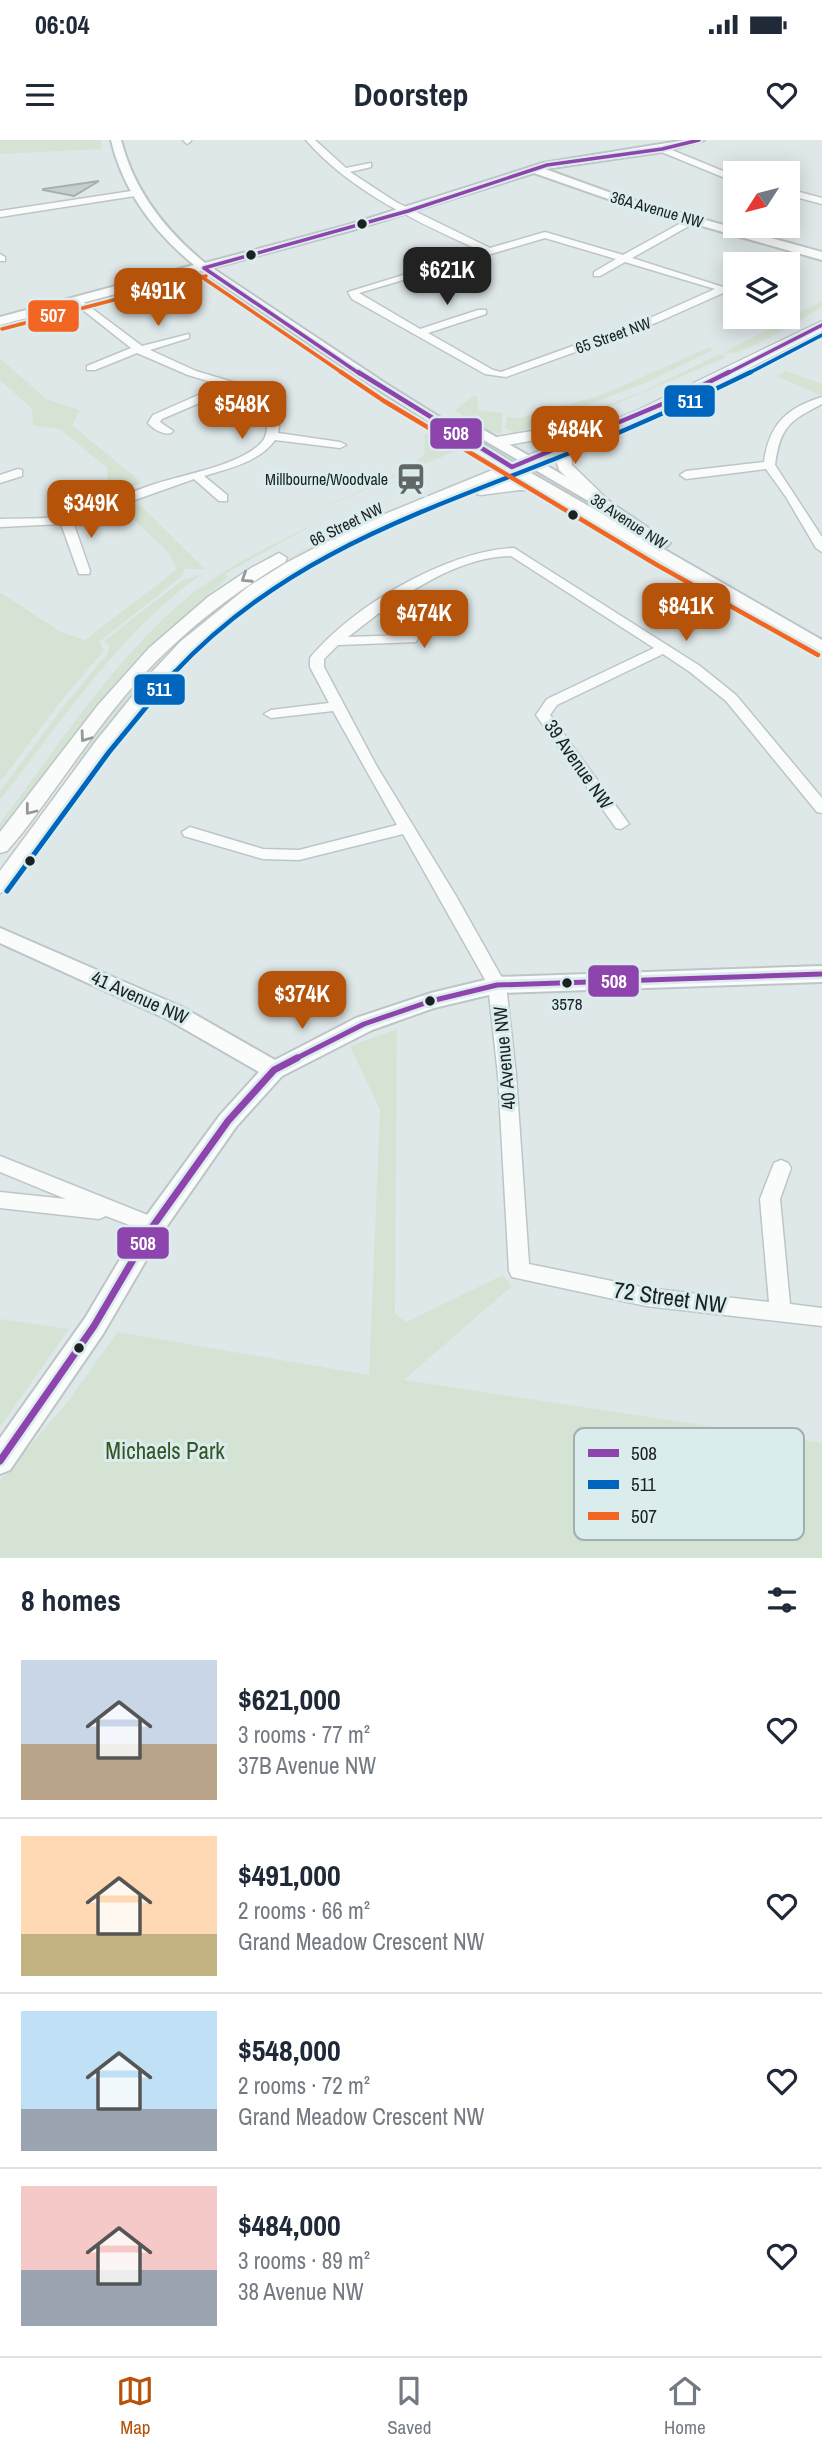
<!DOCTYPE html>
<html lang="en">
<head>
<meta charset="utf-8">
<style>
  :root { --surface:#fff; --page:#f6f6f7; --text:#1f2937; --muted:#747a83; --line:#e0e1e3; --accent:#b45309 }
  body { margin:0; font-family:"Archivo Narrow",sans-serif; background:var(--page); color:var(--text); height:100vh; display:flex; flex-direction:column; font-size:26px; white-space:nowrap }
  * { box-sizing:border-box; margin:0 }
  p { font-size:23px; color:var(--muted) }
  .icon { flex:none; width:38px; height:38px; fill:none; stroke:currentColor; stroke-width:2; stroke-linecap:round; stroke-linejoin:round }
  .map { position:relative; height:1418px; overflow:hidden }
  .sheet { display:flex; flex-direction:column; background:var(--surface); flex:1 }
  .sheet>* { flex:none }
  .needle { width:46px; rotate:234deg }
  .fabs { position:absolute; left:723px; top:21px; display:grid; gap:14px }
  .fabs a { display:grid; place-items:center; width:77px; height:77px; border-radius:0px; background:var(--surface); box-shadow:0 4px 18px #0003; font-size:35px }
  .price { position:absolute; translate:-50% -60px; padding:0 16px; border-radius:14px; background:var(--accent); color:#fff; font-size:23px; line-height:46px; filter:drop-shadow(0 2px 4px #0008) }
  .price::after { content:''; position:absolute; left:50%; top:42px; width:21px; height:16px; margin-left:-10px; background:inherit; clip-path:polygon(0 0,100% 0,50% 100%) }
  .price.current { background:#222; color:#fff }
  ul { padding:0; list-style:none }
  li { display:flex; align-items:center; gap:21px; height:175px; padding:0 21px }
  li+li { border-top:2px solid var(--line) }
  li span { display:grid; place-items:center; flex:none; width:196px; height:140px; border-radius:0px; color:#555 }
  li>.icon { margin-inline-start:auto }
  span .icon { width:84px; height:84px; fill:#fffc; stroke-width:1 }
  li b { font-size:30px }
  h2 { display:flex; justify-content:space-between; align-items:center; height:84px; padding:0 21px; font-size:30px }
  .status { display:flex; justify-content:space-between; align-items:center; height:49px; padding:0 35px; background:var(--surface); direction:ltr }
  .status svg { height:19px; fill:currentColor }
  header { display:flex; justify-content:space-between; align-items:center; height:91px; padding:0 21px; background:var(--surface); font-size:32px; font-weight:800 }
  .tab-bar { display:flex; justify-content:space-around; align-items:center; height:98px; border-top:2px solid var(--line); background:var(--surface); font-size:19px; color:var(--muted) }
  .tab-bar a { display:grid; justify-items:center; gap:4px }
  .tab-bar .current { color:var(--accent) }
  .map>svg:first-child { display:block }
  .green { fill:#d5e3d5 }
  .building { fill:#c3cfcc; stroke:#a8aeae; stroke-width:2 }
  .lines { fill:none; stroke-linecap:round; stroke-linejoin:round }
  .minor-casing { stroke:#bec5c6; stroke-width:3 }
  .tertiary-casing { stroke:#bec5c6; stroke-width:4 }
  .secondary-casing { stroke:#bec5c6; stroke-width:3 }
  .minor { fill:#fafcfc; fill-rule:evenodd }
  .tertiary { fill:#fafcfc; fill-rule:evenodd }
  .secondary { fill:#fafcfc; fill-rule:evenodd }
  .bus-1-far3-casing { stroke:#dbeced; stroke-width:7 }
  .bus-1-far2-casing { stroke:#dbeced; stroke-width:9 }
  .bus-1-far1-casing { stroke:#dbeced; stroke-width:10 }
  .bus-1-casing { stroke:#dbeced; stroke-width:12 }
  .bus-2-far2-casing { stroke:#dbeced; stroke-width:7 }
  .bus-2-far1-casing { stroke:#dbeced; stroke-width:9 }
  .bus-2-casing { stroke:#dbeced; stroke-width:10 }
  .bus-3-far1-casing { stroke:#dbeced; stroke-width:7 }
  .bus-3-casing { stroke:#dbeced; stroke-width:9 }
  .bus-1-far3 { stroke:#8e44ad; stroke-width:3.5 }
  .bus-1-far2 { stroke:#8e44ad; stroke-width:4.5 }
  .bus-1-far1 { stroke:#8e44ad; stroke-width:5 }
  .bus-1 { stroke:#8e44ad; stroke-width:7 }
  .bus-2-far2 { stroke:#0065bd; stroke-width:3.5 }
  .bus-2-far1 { stroke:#0065bd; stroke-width:4.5 }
  .bus-2 { stroke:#0065bd; stroke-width:5 }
  .bus-3-far1 { stroke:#f26522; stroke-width:3.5 }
  .bus-3 { stroke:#f26522; stroke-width:4.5 }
  .oneway { stroke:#969999 }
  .bus-dot { fill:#1b2121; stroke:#dbeced; stroke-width:2.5 }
  .labels { text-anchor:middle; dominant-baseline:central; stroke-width:6; stroke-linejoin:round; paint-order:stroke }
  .far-street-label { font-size:16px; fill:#1b2121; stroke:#dbeced }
  .far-poi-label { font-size:16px; fill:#1b2121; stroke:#dbeced; text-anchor:end }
  .bus-label { font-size:17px; fill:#1b2121; stroke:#dbeced }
  .street-label { font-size:19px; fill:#1b2121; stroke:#dbeced }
  .near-street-label { font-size:23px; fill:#1b2121; stroke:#dbeced }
  .near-park-label { font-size:23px; fill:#345524; stroke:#dbeced }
  .key { fill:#dbeced; stroke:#a1afb0; stroke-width:2 }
  .key-label { font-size:19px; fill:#1b2121 }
  .line-badge { stroke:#dbeced; stroke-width:2.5 }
  .badge-label { font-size:19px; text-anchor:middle; font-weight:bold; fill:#fff }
</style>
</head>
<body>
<div class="status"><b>06:04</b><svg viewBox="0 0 49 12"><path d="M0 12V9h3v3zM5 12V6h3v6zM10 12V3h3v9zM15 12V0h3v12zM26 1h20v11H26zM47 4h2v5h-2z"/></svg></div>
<header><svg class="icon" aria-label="menu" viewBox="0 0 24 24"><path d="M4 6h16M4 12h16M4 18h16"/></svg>Doorstep<svg class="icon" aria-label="heart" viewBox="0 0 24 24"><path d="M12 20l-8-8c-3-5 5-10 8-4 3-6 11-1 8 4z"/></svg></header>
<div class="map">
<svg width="822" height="1418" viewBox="0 0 822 1418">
  <rect width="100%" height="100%" fill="#dfe8e9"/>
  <path class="green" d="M 0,0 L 101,0 L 101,9 L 0,14 Z
    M 822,161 L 822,167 C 801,179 744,217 723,213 Z
    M 710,207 L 713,210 L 645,243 L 515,293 L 505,288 L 507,277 L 520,278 L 601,255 Z
    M 720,214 L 727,217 L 734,214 L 575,281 L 538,292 L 644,251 Z
    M 0,218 L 46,259 L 80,270 L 72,285 L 142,343 L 109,355 L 107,328 L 60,289 L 33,285 L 32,269 L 0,240 Z
    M 786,231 L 822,244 L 822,256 L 776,236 Z
    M 472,256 L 477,256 L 478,270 L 503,273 L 501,294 L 488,291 L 455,271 Z
    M 430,292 L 447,302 L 465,307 L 269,391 L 396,335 L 424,315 L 425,298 L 423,295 Z
    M 139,364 L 205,429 L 185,429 L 180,438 L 99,502 L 104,510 L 101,514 L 61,561 L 0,642 L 0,452 L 59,491 L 85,500 L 177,429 L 169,413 L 123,370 Z
    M 371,376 L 278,428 L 200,485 L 147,537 L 75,631 L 72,630 C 145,513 246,433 371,376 Z
    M 314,384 L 225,434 L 228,437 L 136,520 L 109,551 L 0,697 L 0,683 C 57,608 119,511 193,453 C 230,425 272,404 314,384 Z
    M 202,434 C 118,494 63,580 0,660 L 0,651 L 63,567 L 108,513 L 109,505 L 104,501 L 181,441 Z
    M 397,889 L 395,1174 L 406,1182 L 503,1135 L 512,1146 L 404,1240 L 822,1303 L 822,1418 L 0,1418 L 0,1340 L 65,1265 L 118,1192 L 369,1235 L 380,970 L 350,906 Z
    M 0,1179 L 69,1189 L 0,1287 Z"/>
  <path class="building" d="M 99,41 L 74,56 L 43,50 L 43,49 Z"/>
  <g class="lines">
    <defs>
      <path id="minor" d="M 183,0 L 191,0 L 191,1 L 187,4 Z
        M 306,0 L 315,0 L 346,28 L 371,23 L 371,27 L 350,32 L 396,62 L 490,108 L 545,92 L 623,115 L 690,78 L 696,78 L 696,82 L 632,118 L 726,148 L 723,153 L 658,182 L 506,237 L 485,234 L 352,159 L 348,152 L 481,111 C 418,82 351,52 306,0 ZM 545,98 L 616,119 L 594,132 L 594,136 L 600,136 L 625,122 L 715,149 L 650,178 L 501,232 L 493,230 L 428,193 L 486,174 L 486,170 L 478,170 L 420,189 L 359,153 Z
        M 662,6 L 735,36 L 735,42 L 659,11 L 658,9 Z
        M 788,49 L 822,58 L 822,64 L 788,55 Z
        M 138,50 L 142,53 L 141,55 L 0,77 L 0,71 Z
        M 0,114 L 5,117 L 5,121 L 0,121 Z
        M 78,158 L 142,206 L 189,194 L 189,198 L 150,210 L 196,231 L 259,250 L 270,258 L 280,277 L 278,293 L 340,302 L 346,305 L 340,308 L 275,300 C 259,322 230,328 204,336 L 227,355 L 227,361 L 219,361 L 194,339 L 73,382 L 90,431 L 89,434 L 79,434 L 61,384 L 0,387 L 0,379 C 22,378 47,380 69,375 C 97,370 122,355 149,346 C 180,335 235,327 259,305 C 265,300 267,294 267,286 C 270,262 252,255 232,249 L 162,279 L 160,282 L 173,291 L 171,293 C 163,295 153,289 148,283 L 153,275 L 221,245 L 188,235 L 137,213 L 95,230 L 87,230 L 87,226 L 131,208 L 74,163 L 73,161 Z
        M 822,257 L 822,264 C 789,281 780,287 775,325 L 822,397 L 822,412 L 816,408 L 786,357 L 766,329 L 686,339 L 680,335 L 686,331 L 764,322 C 769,285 786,268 822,257 Z
        M 18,329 L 22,330 L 22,336 L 0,343 L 0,335 Z
        M 514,408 L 700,526 L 736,555 L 822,658 L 822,673 L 817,672 L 726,561 L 690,532 L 663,514 L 557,565 L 550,575 L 629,684 L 621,689 L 616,688 L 536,575 L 547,559 L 654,508 L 511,416 C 465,417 425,442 387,467 L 424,481 L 426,484 L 416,502 L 338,505 L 324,519 L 324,527 L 376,625 L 456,756 L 506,845 L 516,935 L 529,1124 L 646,1148 L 769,1162 L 760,1059 L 774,1023 L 781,1020 L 788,1023 L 791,1028 L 780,1059 L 790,1164 L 822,1168 L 822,1186 L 646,1166 L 512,1137 L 509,1131 L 498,935 L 488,845 L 403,694 L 299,720 L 263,719 L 184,696 L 182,692 L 190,687 L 263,709 L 299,710 L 397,685 L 333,571 L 271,578 L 264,574 L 271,570 L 329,563 L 310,527 L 310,518 C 351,467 448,410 514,408 ZM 379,473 L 411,486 L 406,495 L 348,497 Z
        M 0,1016 L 160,1080 L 163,1086 L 160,1092 L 153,1094 L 106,1076 L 99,1079 L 0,1068 L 0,1052 L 66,1059 L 0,1032 Z"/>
      <path id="tertiary" d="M 111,0 L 121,0 C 134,51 165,90 205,123 L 348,85 L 543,23 L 686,0 L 704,0 L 662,12 L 545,29 L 625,58 L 822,112 L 822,120 L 617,62 L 534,33 L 356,89 L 212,128 L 388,245 L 512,322 L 822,500 L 822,512 L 690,439 L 502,328 L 379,250 L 201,131 L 0,185 L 0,177 L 194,125 C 154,92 123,51 111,0 Z
        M 482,289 L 607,360 L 670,403 L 667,406 L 657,406 L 597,366 L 477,296 L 477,290 Z
        M 0,788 L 182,867 L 275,920 L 356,878 L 431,853 L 497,837 L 822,826 L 822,842 L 497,853 L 434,868 L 372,890 L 282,936 L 236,987 L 162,1093 L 103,1194 L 10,1330 L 0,1334 L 0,1298 L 85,1178 L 144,1079 L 220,975 L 259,932 L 167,879 L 0,803 Z"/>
      <path id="secondary" d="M 822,181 L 822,191 L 720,243 L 571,309 L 572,325 L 608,360 L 610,363 L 608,366 L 596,366 L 559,330 L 555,316 L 481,345 L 519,340 L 551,345 L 553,348 L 551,351 L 519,350 L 480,355 L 474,353 L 473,348 C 373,388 272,432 194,509 C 162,540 135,575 109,611 C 92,635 21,747 0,753 L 0,731 L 96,601 L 151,533 L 181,501 L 249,446 L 286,423 L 363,383 L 636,271 Z
        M 573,284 L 578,286 L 581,289 L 578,292 L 497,307 L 489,302 L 497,297 Z
        M 279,413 L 287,418 L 285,422 C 233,453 185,490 143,535 C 99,583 63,640 23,692 L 7,711 L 0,713 L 0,692 L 98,565 L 149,508 L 208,457 L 251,428 Z"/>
    </defs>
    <use href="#minor" class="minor-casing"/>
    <use href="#tertiary" class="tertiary-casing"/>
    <use href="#secondary" class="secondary-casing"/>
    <use href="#minor" class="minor"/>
    <use href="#tertiary" class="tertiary"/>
    <use href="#secondary" class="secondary"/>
    <defs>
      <path id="bus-1-far3" d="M 204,128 L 360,234
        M 204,128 L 408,71 L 547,25 L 662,9 L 699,0
        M 726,234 L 822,185"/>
      <path id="bus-1-far2" d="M 358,232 L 512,327 L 679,257 L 729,232"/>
      <path id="bus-1-far1" d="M 293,920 L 364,884 L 431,861 L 497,845 L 822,834"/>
      <path id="bus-1" d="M 0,1321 L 94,1186 L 153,1086 L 228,981 L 274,930 L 297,918"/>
      <path id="bus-2-far2" d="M 747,234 L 822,195"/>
      <path id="bus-2-far1" d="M 174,533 C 282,417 414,375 557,318 C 623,292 687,263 751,232"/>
      <path id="bus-2" d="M 7,751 L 109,612 L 175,532"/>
      <path id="bus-3-far1" d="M 199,135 L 344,234
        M 2,189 L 206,136"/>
      <path id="bus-3" d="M 341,232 L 384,261 L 657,425 L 818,515"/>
    </defs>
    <use href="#bus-1-far3" class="bus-1-far3-casing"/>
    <use href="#bus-1-far2" class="bus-1-far2-casing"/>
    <use href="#bus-1-far1" class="bus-1-far1-casing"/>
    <use href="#bus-1" class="bus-1-casing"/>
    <use href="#bus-2-far2" class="bus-2-far2-casing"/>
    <use href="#bus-2-far1" class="bus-2-far1-casing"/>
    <use href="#bus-2" class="bus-2-casing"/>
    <use href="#bus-3-far1" class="bus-3-far1-casing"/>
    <use href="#bus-3" class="bus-3-casing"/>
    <use href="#bus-1-far3" class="bus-1-far3"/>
    <use href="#bus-1-far2" class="bus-1-far2"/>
    <use href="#bus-1-far1" class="bus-1-far1"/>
    <use href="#bus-1" class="bus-1"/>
    <use href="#bus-2-far2" class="bus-2-far2"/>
    <use href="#bus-2-far1" class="bus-2-far1"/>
    <use href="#bus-2" class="bus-2"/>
    <use href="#bus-3-far1" class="bus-3-far1"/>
    <use href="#bus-3" class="bus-3"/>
  </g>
  <defs><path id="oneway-chevron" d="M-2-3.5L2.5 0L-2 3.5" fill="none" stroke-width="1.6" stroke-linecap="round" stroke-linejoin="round" transform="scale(1.75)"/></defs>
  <g class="oneway">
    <use href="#oneway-chevron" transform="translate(246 438) rotate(147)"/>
    <use href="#oneway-chevron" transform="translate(85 597) rotate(126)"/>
    <use href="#oneway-chevron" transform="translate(30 670) rotate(128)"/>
  </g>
  <defs>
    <symbol id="station-bare" viewBox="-9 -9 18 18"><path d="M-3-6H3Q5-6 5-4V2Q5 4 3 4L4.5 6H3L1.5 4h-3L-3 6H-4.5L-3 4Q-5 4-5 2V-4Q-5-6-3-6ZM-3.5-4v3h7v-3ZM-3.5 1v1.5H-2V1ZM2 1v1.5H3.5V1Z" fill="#606767" stroke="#dbeced" stroke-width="2.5" paint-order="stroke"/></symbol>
  </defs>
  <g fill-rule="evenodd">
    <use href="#station-bare" x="389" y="317" width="44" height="44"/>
  </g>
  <g class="bus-dot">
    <circle cx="362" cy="84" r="6"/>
    <circle cx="251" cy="115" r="6"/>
    <circle cx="573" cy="375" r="6"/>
    <circle cx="30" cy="721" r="6"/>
    <circle cx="567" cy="843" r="6"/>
    <circle cx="430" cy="861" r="6"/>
    <circle cx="79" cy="1208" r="6"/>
  </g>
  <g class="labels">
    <g class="far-street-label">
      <text transform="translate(657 69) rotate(16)">36A Avenue NW</text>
      <text transform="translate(613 195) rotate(-20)">65 Street NW</text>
      <text transform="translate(629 381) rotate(33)">38 Avenue NW</text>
      <text transform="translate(346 384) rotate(-26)">66 Street NW</text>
    </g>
    <g class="far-poi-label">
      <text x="388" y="339">Millbourne/Woodvale</text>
    </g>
    <g class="bus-label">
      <text x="567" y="863">3578</text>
    </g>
    <g class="street-label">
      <text transform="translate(579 624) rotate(55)">39 Avenue NW</text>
      <text transform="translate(140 857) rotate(24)">41 Avenue NW</text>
      <text transform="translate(504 918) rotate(-95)">40 Avenue NW</text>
    </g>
    <g class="near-street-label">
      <text transform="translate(670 1157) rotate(8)">72 Street NW</text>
    </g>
    <g class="near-park-label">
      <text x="165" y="1310">Michaels Park</text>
    </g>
  </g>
  <rect x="574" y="1288" width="230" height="112" rx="10" class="key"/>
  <rect x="588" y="1309" width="31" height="8" fill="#8e44ad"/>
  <rect x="588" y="1340" width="31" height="9" fill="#0065bd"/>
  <rect x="588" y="1372" width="31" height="8" fill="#f26522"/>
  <g class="key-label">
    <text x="631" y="1320">508</text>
    <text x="631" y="1351">511</text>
    <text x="631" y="1383">507</text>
  </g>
  <g class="line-badge">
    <rect x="27" y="159" width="53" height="34" rx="7" fill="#f26522"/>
    <rect x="663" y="244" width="53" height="34" rx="7" fill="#0065bd"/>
    <rect x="429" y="277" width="54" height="33" rx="7" fill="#8e44ad"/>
    <rect x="133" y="533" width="53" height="33" rx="7" fill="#0065bd"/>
    <rect x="587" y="824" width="53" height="34" rx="7" fill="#8e44ad"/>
    <rect x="116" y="1086" width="54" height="34" rx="7" fill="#8e44ad"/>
  </g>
  <g class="badge-label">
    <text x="53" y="182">507</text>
    <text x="690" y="268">511</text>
    <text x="456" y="300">508</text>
    <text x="159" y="556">511</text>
    <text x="614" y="848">508</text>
    <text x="143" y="1110">508</text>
  </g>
</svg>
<div class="fabs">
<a><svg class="needle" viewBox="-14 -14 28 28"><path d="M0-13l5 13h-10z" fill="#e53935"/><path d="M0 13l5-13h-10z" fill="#747a83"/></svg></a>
<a><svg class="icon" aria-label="layers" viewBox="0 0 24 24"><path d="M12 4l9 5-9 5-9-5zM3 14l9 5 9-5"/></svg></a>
</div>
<b class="price current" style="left:447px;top:167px">$621K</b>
<b class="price" style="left:158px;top:188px">$491K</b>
<b class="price" style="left:242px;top:301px">$548K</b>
<b class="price" style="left:575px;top:326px">$484K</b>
<b class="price" style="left:91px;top:400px">$349K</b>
<b class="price" style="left:686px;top:503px">$841K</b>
<b class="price" style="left:424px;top:510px">$474K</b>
<b class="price" style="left:302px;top:891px">$374K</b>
</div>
<section class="sheet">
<h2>8 homes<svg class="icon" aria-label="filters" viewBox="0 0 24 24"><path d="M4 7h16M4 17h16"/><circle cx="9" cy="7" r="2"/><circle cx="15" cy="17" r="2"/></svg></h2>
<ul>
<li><span style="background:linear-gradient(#c9d6e8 60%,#b9a48a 0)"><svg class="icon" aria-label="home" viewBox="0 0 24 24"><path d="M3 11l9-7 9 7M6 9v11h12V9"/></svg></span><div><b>$621,000</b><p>3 rooms · 77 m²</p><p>37B Avenue NW</p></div><svg class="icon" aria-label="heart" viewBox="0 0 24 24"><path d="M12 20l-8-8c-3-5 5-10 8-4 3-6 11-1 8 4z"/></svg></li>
<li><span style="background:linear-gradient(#ffd9b3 70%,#c2b280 0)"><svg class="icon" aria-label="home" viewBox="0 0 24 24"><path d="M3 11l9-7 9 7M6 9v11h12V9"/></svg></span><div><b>$491,000</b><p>2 rooms · 66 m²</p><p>Grand Meadow Crescent NW</p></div><svg class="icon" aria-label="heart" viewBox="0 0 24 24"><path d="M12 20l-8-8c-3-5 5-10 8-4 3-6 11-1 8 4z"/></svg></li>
<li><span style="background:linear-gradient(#bfe0f5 70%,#9aa5b1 0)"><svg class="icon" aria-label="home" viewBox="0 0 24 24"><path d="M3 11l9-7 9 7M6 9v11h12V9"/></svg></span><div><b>$548,000</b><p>2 rooms · 72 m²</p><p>Grand Meadow Crescent NW</p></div><svg class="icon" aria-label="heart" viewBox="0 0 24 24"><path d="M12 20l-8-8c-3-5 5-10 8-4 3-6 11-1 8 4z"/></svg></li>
<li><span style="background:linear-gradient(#f6c9c9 60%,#9aa5b1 0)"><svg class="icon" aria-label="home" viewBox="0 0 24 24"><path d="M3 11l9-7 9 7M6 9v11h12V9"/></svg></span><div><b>$484,000</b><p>3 rooms · 89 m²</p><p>38 Avenue NW</p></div><svg class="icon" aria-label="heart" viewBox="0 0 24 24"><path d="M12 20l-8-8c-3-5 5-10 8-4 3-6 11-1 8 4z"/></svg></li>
</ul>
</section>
<nav class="tab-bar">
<a class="current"><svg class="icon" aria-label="map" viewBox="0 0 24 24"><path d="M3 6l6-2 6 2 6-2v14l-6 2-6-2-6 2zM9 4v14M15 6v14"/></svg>Map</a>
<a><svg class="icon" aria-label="saved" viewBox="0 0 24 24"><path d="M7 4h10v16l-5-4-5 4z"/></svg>Saved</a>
<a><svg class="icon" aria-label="home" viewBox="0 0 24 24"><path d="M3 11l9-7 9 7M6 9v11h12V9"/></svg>Home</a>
</nav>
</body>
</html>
